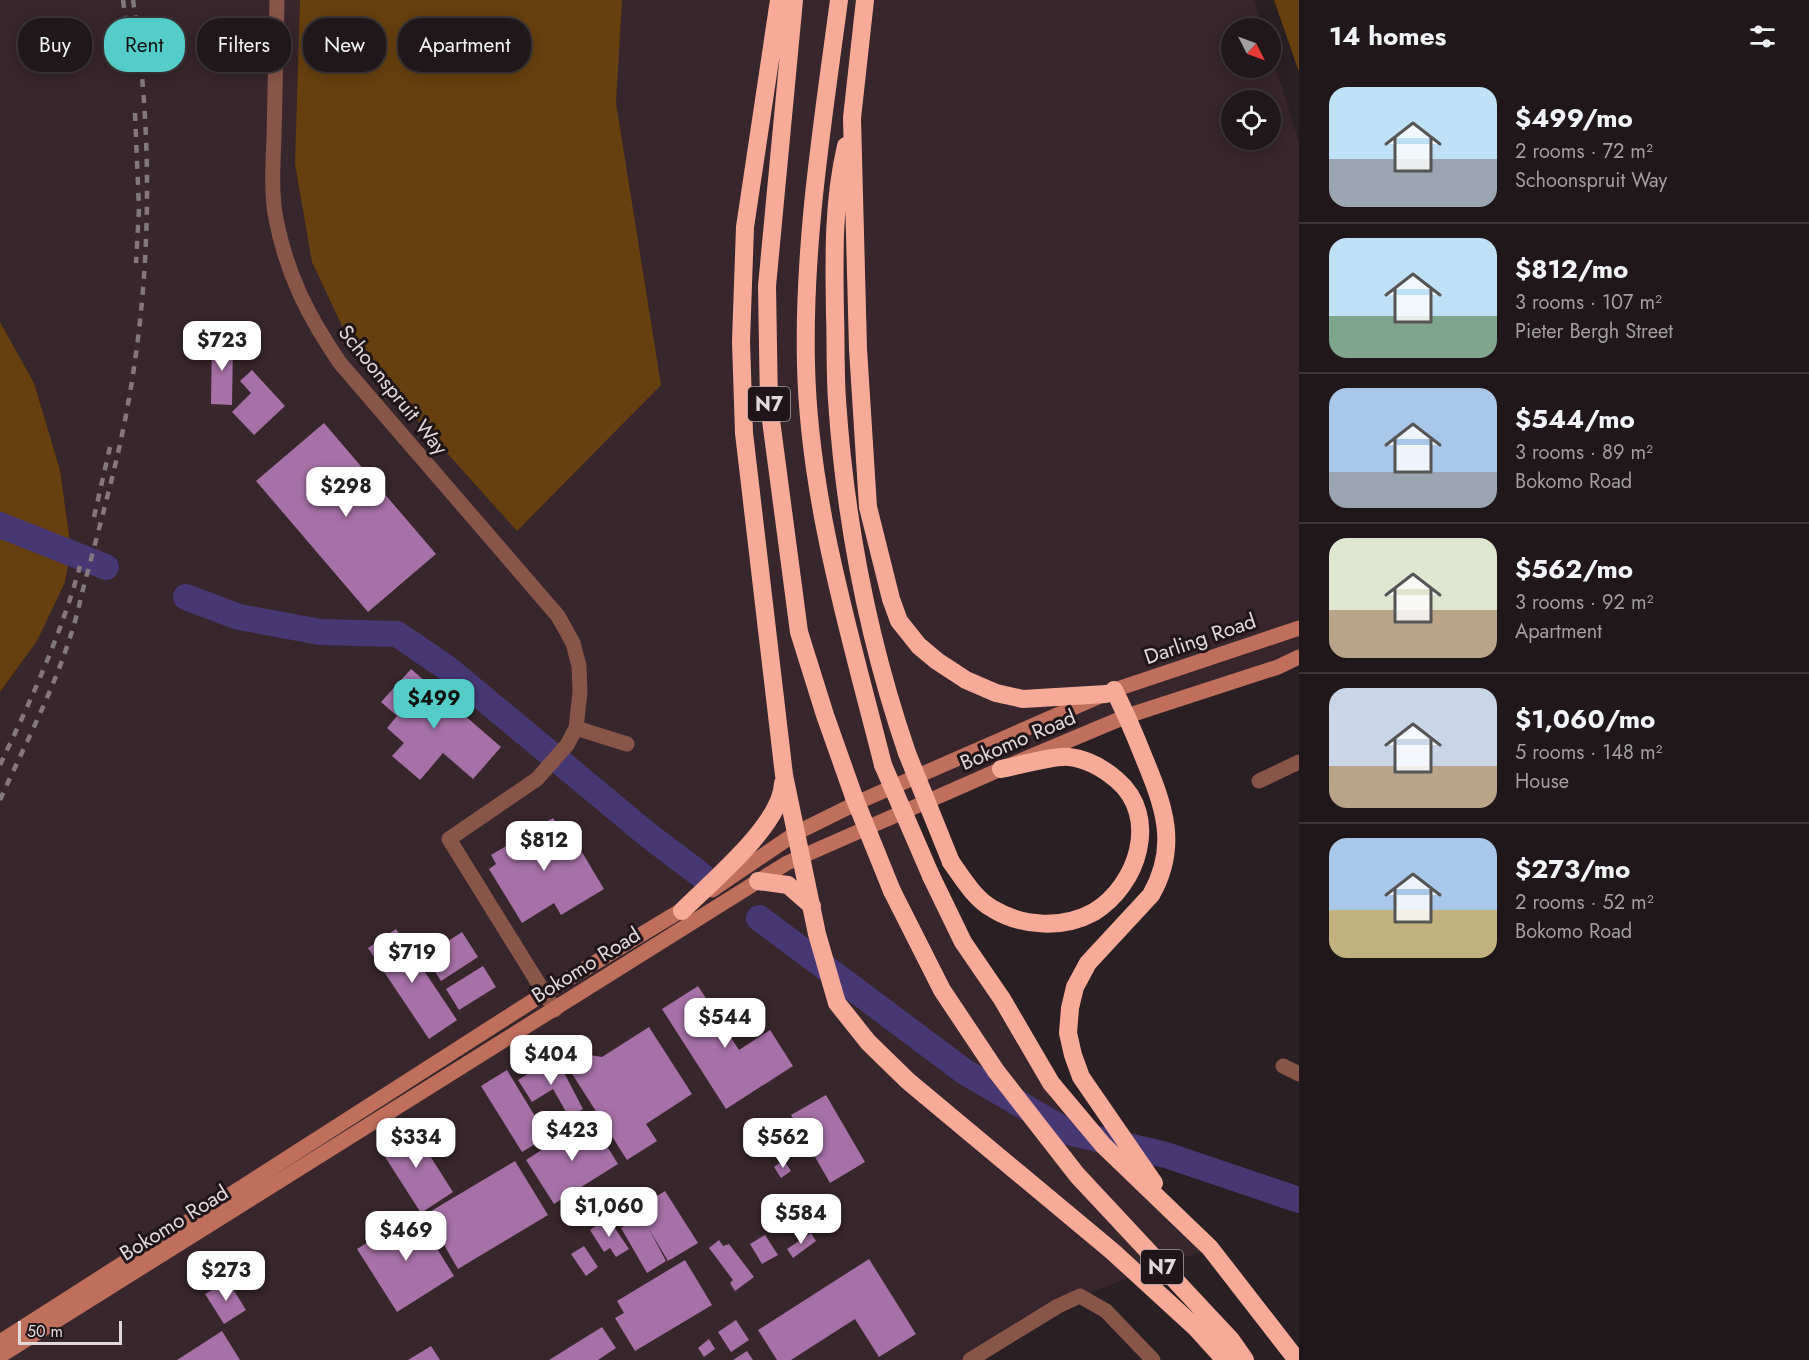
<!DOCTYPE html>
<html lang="en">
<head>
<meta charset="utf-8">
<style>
  :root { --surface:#20171a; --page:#2d2427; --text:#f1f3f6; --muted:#a29fa2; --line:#3d3639; --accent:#54cdc8 }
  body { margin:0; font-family:Jost,sans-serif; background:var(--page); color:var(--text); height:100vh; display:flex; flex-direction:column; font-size:22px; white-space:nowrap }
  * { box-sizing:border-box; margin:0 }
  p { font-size:20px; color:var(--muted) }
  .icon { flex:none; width:33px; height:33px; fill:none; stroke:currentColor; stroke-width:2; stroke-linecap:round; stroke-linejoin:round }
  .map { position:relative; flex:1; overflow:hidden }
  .side { display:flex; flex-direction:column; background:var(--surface); width:510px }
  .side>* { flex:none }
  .guide { position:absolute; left:18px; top:18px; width:570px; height:54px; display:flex; gap:12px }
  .needle { width:39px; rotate:132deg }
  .controls { position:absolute; left:1221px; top:18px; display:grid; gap:12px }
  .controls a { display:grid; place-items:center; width:60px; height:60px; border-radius:50%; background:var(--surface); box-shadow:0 3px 15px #0003,0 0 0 2px var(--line); font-size:30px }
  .scale { position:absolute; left:18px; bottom:15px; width:104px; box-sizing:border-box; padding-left:6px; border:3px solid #e0d8da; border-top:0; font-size:16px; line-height:21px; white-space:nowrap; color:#e0d8da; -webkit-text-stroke:4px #201619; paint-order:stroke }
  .price { position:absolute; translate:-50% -51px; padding:0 14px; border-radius:12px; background:#fff; color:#222; font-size:20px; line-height:39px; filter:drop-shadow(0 2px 3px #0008) }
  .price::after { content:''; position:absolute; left:50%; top:36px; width:18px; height:14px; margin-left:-9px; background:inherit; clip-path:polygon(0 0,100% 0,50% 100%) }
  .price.selected { background:var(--accent); color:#111 }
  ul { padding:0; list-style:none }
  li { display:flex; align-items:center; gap:18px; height:150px; padding:0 30px }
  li+li { border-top:2px solid var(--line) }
  li span { display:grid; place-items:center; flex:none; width:168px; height:120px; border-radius:18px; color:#555 }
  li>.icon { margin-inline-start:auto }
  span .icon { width:72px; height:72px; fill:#fffc; stroke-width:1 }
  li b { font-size:26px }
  h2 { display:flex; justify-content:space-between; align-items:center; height:72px; padding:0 30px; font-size:26px }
  .tag { padding:0 21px; border-radius:24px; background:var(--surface); box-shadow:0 3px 15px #0003,0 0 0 2px var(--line); font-size:21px; line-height:54px }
  .tag.selected { background:var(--accent); color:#111 }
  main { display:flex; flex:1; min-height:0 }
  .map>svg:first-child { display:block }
  .built { fill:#37262b; fill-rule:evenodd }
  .green { fill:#66400e }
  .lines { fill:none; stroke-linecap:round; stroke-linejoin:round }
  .river { stroke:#473874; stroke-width:26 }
  .building { fill:#a671a7 }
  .minor { stroke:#885549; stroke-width:15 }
  .secondary { stroke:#c16f5d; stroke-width:15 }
  .motorway { stroke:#f7aa98; stroke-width:18 }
  .rail { stroke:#83797c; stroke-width:4.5; stroke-dasharray:8 8; stroke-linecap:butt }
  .motorway-bridge { stroke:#f7aa98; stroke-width:18 }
  .labels { text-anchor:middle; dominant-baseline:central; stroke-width:6; stroke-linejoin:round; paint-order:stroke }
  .shield { fill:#201619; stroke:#a69ea0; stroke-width:1.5 }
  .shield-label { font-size:20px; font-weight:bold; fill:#e0d8da }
  .street-label { font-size:21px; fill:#e0d8da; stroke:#201619 }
</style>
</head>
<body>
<main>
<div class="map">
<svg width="1299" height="1360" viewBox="0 0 1299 1360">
  <rect width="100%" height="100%" fill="#2a1f22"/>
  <path class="built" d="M 0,0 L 1254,0 L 1263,28 L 1232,28 L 1232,68 L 1270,68 L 1271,53 L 1299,142 L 1299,657 L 1127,716 L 907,811 L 931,876 L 1051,1083 L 1210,1248 L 1070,1300 L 970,1360 L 0,1360 L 0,692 L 37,641 L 71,549 L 60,470 L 34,383 L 0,322 ZM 1232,100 L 1270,100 L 1270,140 L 1232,140 Z"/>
  <path class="green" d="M 300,0 L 622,0 L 616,103 L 661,385 L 517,531 L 352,347 L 312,262 L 295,164 Z
    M 1274,0 L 1299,0 L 1299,72 Z
    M 0,322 L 34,383 L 60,470 L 71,549 L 65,582 L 37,641 L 0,692 Z"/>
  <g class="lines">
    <path class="river" d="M 0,525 L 106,567
      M 186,597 L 239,617 L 320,632 L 397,634 L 447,668 L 648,835 L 701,875
      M 759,918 L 965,1072 L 1068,1132 L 1166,1155 L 1299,1200"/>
  </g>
  <path class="building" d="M 212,340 L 233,340 L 232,405 L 211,404 Z
    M 252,370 L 285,406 L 254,435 L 232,412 L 251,393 L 240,381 Z
    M 324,423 L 436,554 L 368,612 L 256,481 Z
    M 411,669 L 501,747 L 473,779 L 443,753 L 420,780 L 392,756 L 404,743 L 387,728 L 397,716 L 381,702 Z
    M 553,818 L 561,831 L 567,827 L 604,889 L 561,915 L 554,903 L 522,923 L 489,869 L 496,864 L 491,855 Z
    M 396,929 L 457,1020 L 429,1039 L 368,948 Z
    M 462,932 L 478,957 L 441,981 L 425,956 Z
    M 483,966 L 496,987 L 459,1010 L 446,989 Z
    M 698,986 L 713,1009 L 719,1007 L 729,1023 L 724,1027 L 739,1050 L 770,1030 L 793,1066 L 726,1109 L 662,1009 Z
    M 649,1027 L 692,1094 L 646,1124 L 657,1141 L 627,1160 L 562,1058 L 571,1052 L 602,1057 Z
    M 550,1060 L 560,1065 L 583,1109 L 569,1117 L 553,1089 L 532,1102 L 518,1080 Z
    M 507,1070 L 541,1126 L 550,1124 L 555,1132 L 522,1152 L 481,1086 Z
    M 826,1095 L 865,1162 L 830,1183 L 791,1115 Z
    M 590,1119 L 618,1164 L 554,1204 L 526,1160 Z
    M 411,1126 L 453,1192 L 421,1213 L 378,1146 Z
    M 784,1160 L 791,1171 L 781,1178 L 774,1167 Z
    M 515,1161 L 548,1215 L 458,1269 L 426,1214 Z
    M 665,1191 L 698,1243 L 668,1261 L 649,1229 L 666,1261 L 647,1273 L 621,1228 L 640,1216 L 636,1209 Z
    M 415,1213 L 454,1276 L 397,1312 L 357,1249 Z
    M 608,1218 L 629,1249 L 616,1257 L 610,1248 L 604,1252 L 590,1230 Z
    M 811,1233 L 816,1241 L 793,1258 L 787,1249 Z
    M 765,1235 L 778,1255 L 762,1264 L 750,1244 Z
    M 719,1240 L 723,1246 L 729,1244 L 754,1277 L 735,1291 L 730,1283 L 733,1280 L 709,1248 Z
    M 584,1246 L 598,1267 L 586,1276 L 571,1254 Z
    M 869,1259 L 916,1334 L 879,1357 L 855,1319 L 791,1360 L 777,1360 L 758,1330 Z
    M 685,1260 L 712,1305 L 635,1351 L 615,1318 L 624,1313 L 617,1301 Z
    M 228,1281 L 246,1310 L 224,1324 L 205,1294 Z
    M 736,1320 L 749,1340 L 731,1352 L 718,1332 Z
    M 602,1327 L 616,1348 L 598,1360 L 549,1360 Z
    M 222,1331 L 240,1360 L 177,1360 Z
    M 709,1339 L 715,1349 L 704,1357 L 698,1348 Z
    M 431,1346 L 440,1360 L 408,1360 Z
    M 747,1351 L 753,1360 L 733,1360 Z"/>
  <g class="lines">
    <path class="minor" d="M 277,0 C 276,46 275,91 274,137 C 273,161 271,196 276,219 C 287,275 308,316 340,363 L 558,616 L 573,643 L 579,666 L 580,692 L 576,728 L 567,745 L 537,779 L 449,839 L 555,1010
      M 576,728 L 627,744
      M 1259,781 L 1299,762
      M 1283,1066 L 1299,1074
      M 970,1360 L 1058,1306 L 1080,1296 L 1106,1311 L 1153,1360"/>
    <path class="secondary" d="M 712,890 L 796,833 L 863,800 L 1114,690 L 1299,628
      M 0,1342 L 545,993 L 690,905
      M 0,1356 L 787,863 L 1001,769 L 1127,716 L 1278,667 L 1299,657"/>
    <path class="motorway" d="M 779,0 L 745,227 L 741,342 L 744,433 L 784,775 L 817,934 L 837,1003 L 868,1042 L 908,1081 L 1112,1251 L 1195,1327 L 1225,1360
      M 794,0 L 767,286 L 769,405 L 799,632 L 825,715 L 854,797
      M 839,0 C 823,121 803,243 806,365 C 809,501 850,634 883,765
      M 865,0 L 852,118 L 858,349 L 868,507 L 891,599 L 899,621 L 919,646 L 937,661 L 966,680 L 996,693 L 1023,699 L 1106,694
      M 846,146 C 833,201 834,257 835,314 C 836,342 835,372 837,400 C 845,520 868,639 907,753
      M 1114,690 C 1125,712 1135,735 1144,758 C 1164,806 1179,846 1151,895 L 1088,963 L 1075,987 L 1070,1008 L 1068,1033 L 1073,1055 L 1081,1077 L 1154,1183
      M 951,862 C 963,879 975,899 993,909 C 1023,927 1063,929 1094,912 C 1138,885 1160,817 1117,780 C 1103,768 1088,759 1069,757 C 1056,755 1016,766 1001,769
      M 931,876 L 963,942 L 1002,999 L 1051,1083 L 1103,1145 L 1210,1248 L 1297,1360
      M 758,881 L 788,885 L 812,906
      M 892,891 L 942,990 L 996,1071 L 1077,1175 L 1231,1340 L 1245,1360
      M 682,911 C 711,882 782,824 783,783"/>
    <path class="rail" d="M 123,0 L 131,56
      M 135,113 L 139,209 L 136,263
      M 94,517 L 110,447
      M 0,765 C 31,700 61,635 80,566
      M 0,800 C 25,744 55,688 73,628 C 79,609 82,590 88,571 C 100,524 113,478 123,430 C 152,289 154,142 133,0"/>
    <path class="motorway-bridge" d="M 907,753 L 951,862
      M 883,765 L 931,876
      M 854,797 L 892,891"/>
  </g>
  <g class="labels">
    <g class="shield">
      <rect x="748" y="387" width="42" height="34" rx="4.5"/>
      <rect x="1141" y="1250" width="42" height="34" rx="4.5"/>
    </g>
    <g class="shield-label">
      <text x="769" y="404">N7</text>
      <text x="1162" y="1267">N7</text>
    </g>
    <g class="street-label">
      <text transform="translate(393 390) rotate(51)">Schoonspruit Way</text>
      <text transform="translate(1200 639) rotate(-19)">Darling Road</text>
      <text transform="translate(1018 740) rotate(-23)">Bokomo Road</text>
      <text transform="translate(586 965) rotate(-32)">Bokomo Road</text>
      <text transform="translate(174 1223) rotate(-32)">Bokomo Road</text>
    </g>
  </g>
</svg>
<div class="controls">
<a><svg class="needle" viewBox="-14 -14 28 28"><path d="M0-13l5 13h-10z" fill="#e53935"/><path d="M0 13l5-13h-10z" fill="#a29fa2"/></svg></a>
<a><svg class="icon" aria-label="locate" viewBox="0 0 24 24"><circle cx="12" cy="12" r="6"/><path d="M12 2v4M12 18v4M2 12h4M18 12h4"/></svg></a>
</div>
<div class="scale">50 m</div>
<b class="price" style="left:222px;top:372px">$723</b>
<b class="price" style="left:346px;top:518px">$298</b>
<b class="price selected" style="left:434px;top:730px">$499</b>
<b class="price" style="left:544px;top:872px">$812</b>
<b class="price" style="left:412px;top:984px">$719</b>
<b class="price" style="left:725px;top:1049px">$544</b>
<b class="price" style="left:551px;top:1086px">$404</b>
<b class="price" style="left:572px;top:1162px">$423</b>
<b class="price" style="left:416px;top:1169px">$334</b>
<b class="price" style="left:783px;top:1169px">$562</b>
<b class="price" style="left:609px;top:1238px">$1,060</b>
<b class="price" style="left:801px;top:1245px">$584</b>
<b class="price" style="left:406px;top:1262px">$469</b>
<b class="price" style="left:226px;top:1302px">$273</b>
<div class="guide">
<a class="tag">Buy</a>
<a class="tag selected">Rent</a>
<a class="tag">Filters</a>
<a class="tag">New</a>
<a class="tag">Apartment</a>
</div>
</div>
<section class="side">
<h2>14 homes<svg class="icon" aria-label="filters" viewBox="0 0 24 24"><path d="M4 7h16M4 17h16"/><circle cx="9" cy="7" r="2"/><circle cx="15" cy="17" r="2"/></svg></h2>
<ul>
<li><span style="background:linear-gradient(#bfe0f5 60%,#9aa5b1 0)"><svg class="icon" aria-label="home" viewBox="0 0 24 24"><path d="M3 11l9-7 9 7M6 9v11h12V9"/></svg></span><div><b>$499/mo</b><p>2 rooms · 72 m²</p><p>Schoonspruit Way</p></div></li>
<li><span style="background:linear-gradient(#bfe0f5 65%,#7fa58c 0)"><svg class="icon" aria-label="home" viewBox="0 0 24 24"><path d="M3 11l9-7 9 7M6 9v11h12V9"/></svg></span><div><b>$812/mo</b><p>3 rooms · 107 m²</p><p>Pieter Bergh Street</p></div></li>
<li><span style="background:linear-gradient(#a9c7e8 70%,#9aa5b1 0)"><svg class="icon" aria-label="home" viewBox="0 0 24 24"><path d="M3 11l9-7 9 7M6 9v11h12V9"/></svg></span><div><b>$544/mo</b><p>3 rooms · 89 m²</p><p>Bokomo Road</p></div></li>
<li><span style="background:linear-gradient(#dfe7d0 60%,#b9a48a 0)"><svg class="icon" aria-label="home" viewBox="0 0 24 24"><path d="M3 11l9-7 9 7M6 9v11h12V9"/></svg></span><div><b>$562/mo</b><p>3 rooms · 92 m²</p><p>Apartment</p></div></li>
<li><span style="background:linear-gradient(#c9d6e8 65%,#b9a48a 0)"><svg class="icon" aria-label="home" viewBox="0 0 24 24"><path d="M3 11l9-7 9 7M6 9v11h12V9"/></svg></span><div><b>$1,060/mo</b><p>5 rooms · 148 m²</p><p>House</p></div></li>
<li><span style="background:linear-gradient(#a9c7e8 60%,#c2b280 0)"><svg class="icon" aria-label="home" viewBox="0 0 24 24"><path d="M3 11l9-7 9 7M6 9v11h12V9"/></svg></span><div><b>$273/mo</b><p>2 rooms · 52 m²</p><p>Bokomo Road</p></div></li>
</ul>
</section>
</main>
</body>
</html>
